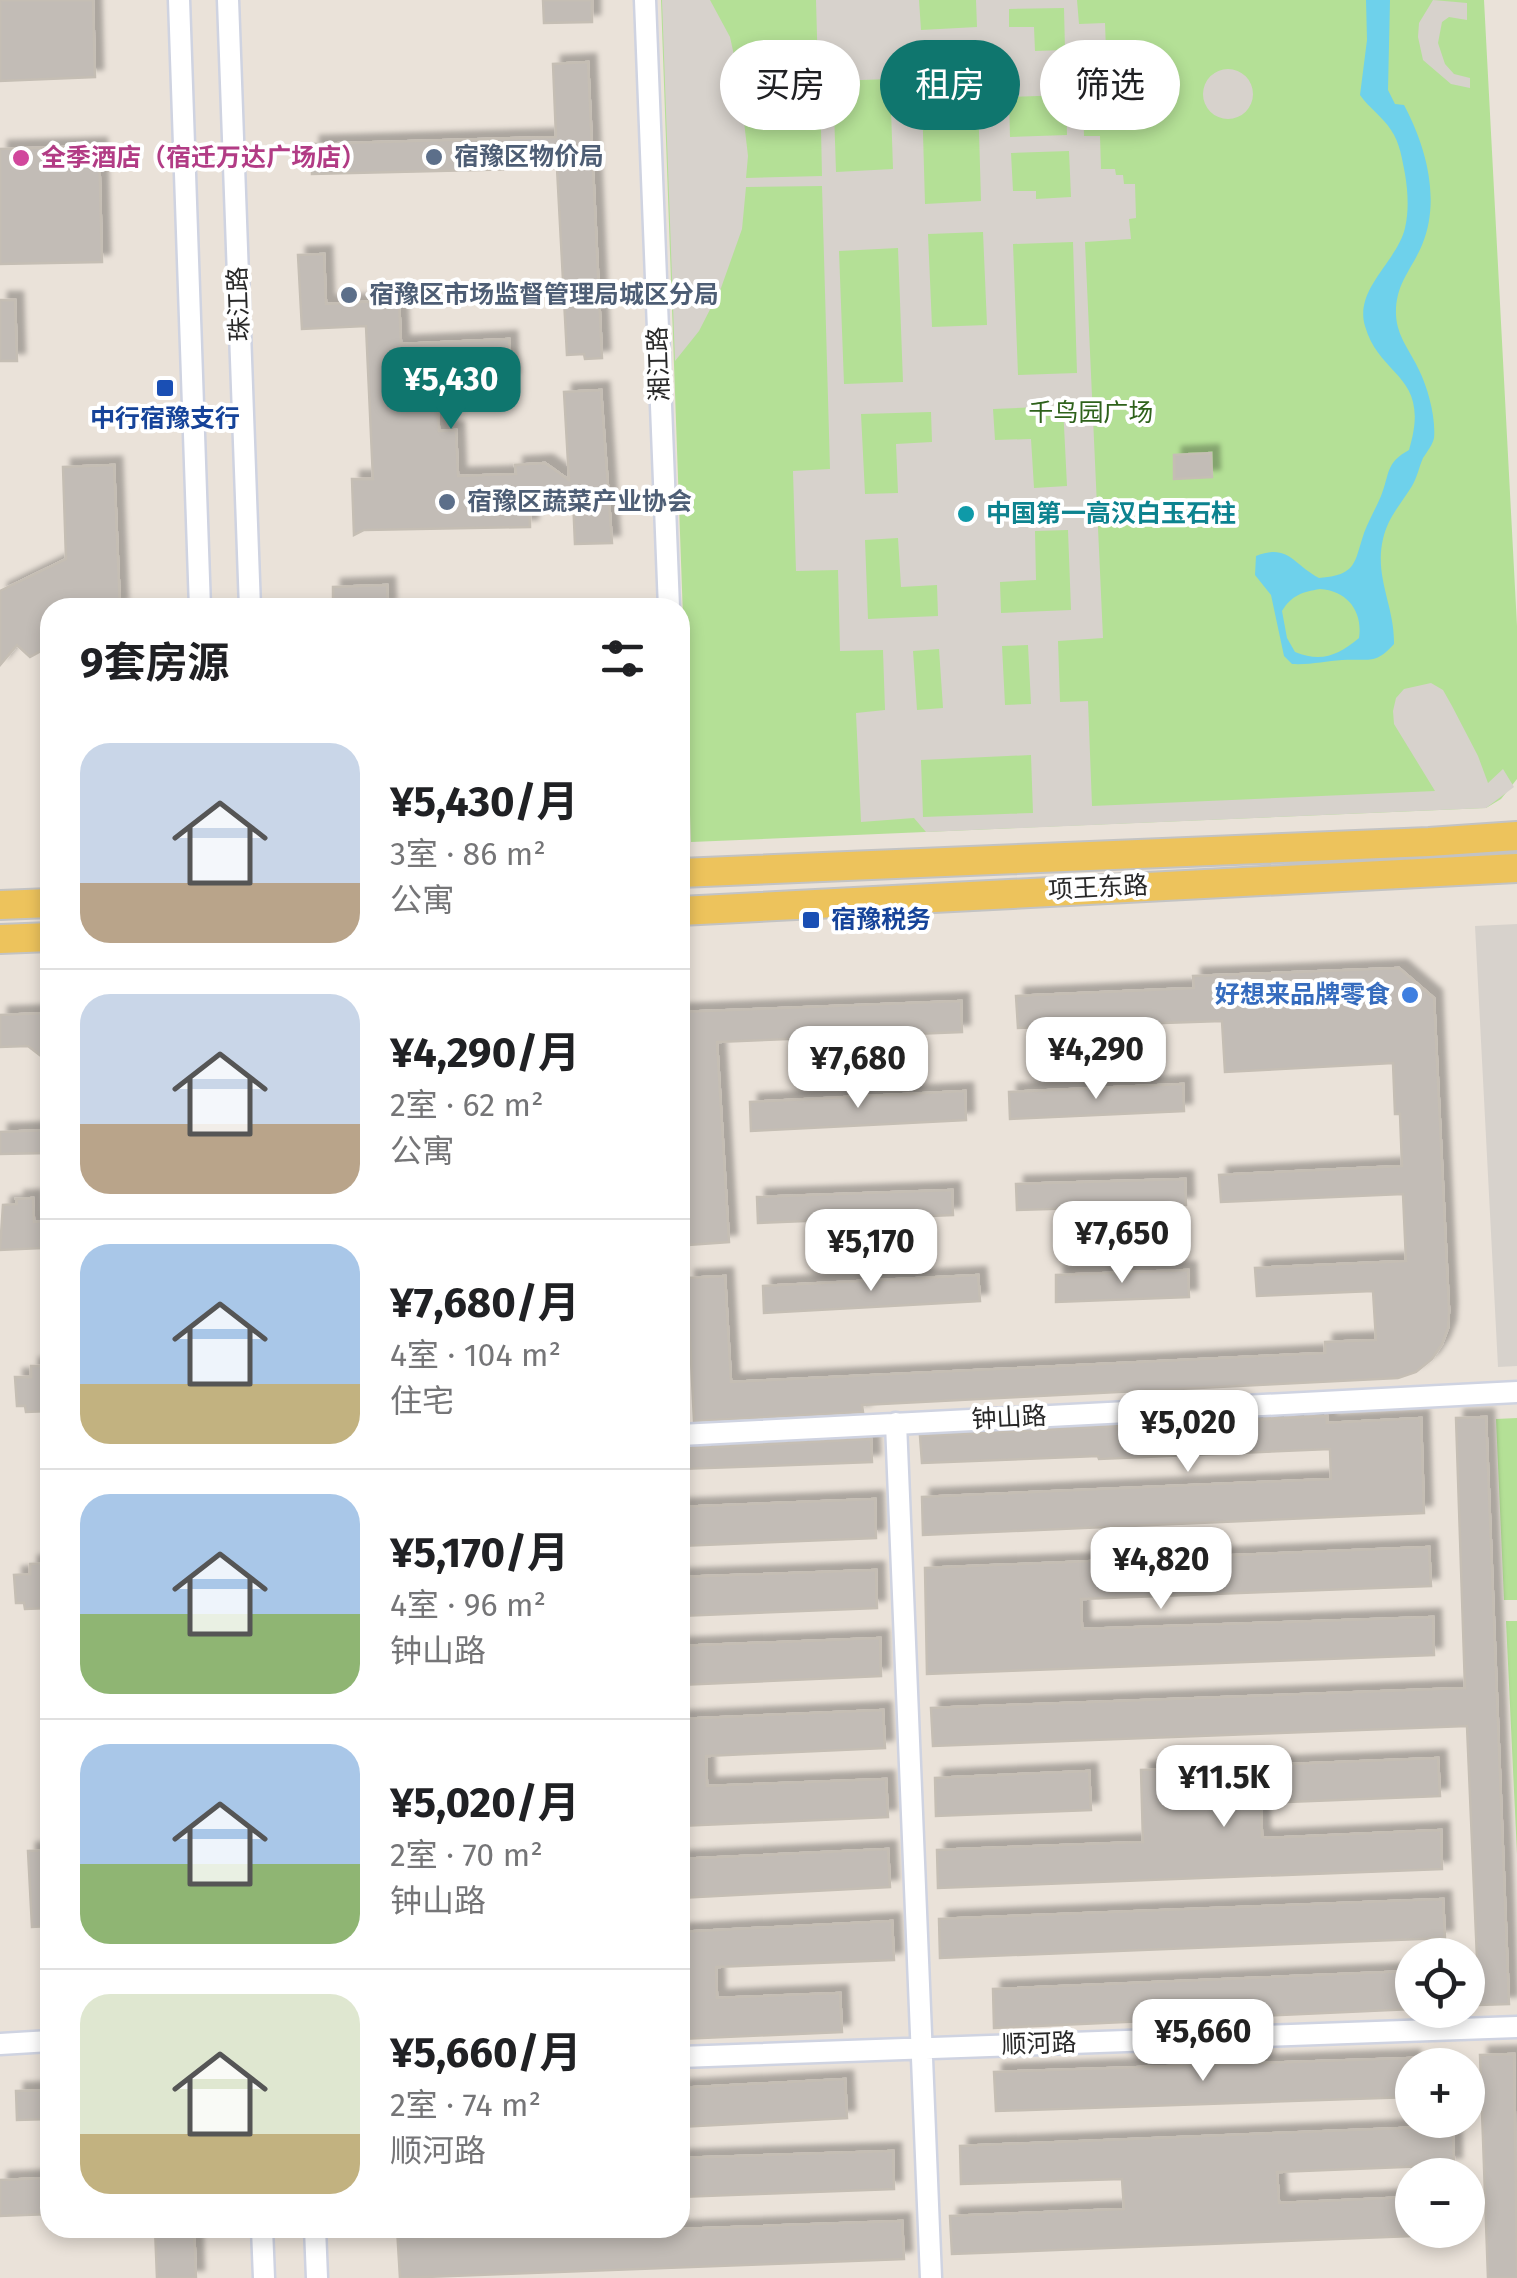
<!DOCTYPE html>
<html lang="zh">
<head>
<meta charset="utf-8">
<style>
  :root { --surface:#fff; --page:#f2f2f2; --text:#202124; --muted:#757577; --line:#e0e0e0; --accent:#0f766e }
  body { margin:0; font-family:"Fira Sans","Noto Sans SC",sans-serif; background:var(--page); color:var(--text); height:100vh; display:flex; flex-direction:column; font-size:38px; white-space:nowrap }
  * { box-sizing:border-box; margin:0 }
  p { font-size:32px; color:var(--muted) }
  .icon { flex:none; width:55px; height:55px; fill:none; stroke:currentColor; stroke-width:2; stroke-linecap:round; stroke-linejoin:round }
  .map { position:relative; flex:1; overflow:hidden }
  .details { position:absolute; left:40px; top:598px; width:650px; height:1640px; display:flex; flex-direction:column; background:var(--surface); border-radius:30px; box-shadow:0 5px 15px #0003 }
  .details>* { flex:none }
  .top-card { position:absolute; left:720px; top:40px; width:645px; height:90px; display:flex; gap:20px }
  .buttons { position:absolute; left:1395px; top:1938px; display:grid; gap:20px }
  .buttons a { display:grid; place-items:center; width:90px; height:90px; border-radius:50%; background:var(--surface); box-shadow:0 5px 15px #0003; font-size:50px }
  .price { position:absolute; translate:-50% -85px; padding:0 22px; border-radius:20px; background:#fff; color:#222; font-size:32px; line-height:65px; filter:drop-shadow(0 2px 5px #0008) }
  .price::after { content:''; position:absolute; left:50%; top:60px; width:30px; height:22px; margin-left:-15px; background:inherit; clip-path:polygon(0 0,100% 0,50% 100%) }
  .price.on { background:var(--accent); color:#fff }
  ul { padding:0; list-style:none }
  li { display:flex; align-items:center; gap:30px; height:250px; padding:0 40px }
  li+li { border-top:2px solid var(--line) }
  li span { display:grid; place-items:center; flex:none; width:280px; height:200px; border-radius:30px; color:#555 }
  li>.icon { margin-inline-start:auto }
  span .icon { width:120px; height:120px; fill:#fffc; stroke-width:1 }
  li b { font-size:42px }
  h2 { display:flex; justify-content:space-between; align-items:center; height:120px; padding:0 40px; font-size:42px }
  .tag { padding:0 35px; border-radius:45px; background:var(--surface); box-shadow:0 5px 15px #0003; font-size:35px; line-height:90px }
  .tag.on { background:var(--accent); color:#fff }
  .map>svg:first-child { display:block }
  .green { fill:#b4e096 }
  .plaza { fill:#d7d2cc; fill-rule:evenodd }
  .water { fill:#6ed1eb; fill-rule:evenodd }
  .building { fill:#c2bcb6; stroke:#c5beb4; stroke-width:2.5; filter:url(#shadow) }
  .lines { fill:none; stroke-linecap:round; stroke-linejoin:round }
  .minor-casing { stroke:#cfd3e1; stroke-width:25 }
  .major-casing { stroke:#c3c3c3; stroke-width:32 }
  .minor { stroke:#fff; stroke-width:20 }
  .major { stroke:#edc35c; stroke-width:28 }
  .service-dot { fill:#5c6f8a; stroke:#fff; stroke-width:4 }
  .hotel-dot { fill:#d1479c; stroke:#fff; stroke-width:4 }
  .transit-dot { fill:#1a4fb4; stroke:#fff; stroke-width:4 }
  .culture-dot { fill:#0f9aa8; stroke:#fff; stroke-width:4 }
  .shop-dot { fill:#3f7fe0; stroke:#fff; stroke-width:4 }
  .labels { text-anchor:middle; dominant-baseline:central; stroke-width:8; stroke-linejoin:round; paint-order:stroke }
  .service-label { font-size:25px; font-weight:bold; fill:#4e5e75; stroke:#fff; text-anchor:start }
  .hotel-label { font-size:25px; font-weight:bold; fill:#b23c85; stroke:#fff; text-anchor:start }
  .street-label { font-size:25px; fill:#282828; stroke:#fff }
  .park-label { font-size:25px; fill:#2e621b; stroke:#fff }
  .transit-label { font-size:25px; font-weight:bold; fill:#164399; stroke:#fff }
  .culture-label { font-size:25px; font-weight:bold; fill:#0d838f; stroke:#fff; text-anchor:start }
  .shop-label { font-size:25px; font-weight:bold; fill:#366cbe; stroke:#fff; text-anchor:end }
</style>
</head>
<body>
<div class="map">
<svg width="1517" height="2278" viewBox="0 0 1517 2278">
  <defs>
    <filter id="shadow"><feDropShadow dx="8" dy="-8" stdDeviation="2.5" flood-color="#0004"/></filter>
  </defs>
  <rect width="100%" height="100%" fill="#eae2d9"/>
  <path class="green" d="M 661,0 L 1484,0 L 1517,626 L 1517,779 L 1501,799 L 1486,808 L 691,842 Z
    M 1517,1418 L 1517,1600 L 1504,1600 L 1496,1419 Z
    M 1506,1621 L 1517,1621 L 1517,1854 Z"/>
  <path class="plaza" d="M 662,0 L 710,0 L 730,37 L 739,78 L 818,72 L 816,0 L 919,0 L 921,30 L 977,27 L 976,0 L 1077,0 L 1079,24 L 1105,23 L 1107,78 L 1082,79 L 1084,136 L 1100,136 L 1101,169 L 1115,169 L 1116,175 L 1123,175 L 1124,184 L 1135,184 L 1136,218 L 1129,219 L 1131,239 L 1085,242 L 1103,638 L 1058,641 L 1060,702 L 1088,701 L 1092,806 L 1435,791 L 1394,724 L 1393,711 L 1396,698 L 1404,689 L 1431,683 L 1443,690 L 1452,706 L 1478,756 L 1488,783 L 1503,769 L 1514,787 L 1486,808 L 926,832 L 914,818 L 861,822 L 856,713 L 885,710 L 883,650 L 840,651 L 838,570 L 796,571 L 793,471 L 830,469 L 822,186 L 746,187 L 742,229 L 721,288 L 699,331 L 675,361 ZM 1064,8 L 1065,50 L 1035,51 L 1034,27 L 1009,27 L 1009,9 ZM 977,63 L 981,201 L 925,204 L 921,64 ZM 890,79 L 893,169 L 836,172 L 833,81 ZM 820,83 L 822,176 L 746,178 L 748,156 L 740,87 ZM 1066,95 L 1067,135 L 1010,137 L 1009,97 ZM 1069,151 L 1071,197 L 1036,199 L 1036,191 L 1013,191 L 1011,153 ZM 983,232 L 987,325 L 932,327 L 928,234 ZM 1073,242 L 1077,373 L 1018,375 L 1013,244 ZM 898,248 L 903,382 L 844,384 L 839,251 ZM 1063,406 L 1067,486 L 1034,488 L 1031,439 L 995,440 L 993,409 ZM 931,412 L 932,442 L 896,444 L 898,493 L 865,494 L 861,414 ZM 1068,530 L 1071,610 L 1001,613 L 1000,582 L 1036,580 L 1035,531 ZM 898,538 L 901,587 L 937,585 L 938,616 L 868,619 L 865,540 ZM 1028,645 L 1031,704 L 1005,705 L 1002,646 ZM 939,649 L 943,708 L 917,710 L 913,651 ZM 1031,755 L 1033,813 L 923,817 L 921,760 Z
    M 1433,0 L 1467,3 L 1467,20 L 1449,17 L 1442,22 L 1438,43 L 1445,64 L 1454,74 L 1470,78 L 1470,88 L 1451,84 L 1423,60 L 1418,37 L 1419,23 Z
    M1203 94a25 25 0 1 1 50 0a25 25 0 1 1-50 0Z
    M 1517,924 L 1517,1366 L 1498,1367 L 1475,926 Z"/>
  <path class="water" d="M 1366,0 L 1390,0 L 1388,90 L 1395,104 L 1404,105 C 1426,146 1441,200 1422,245 C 1411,271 1395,284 1396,315 C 1397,337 1411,352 1419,370 C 1428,388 1436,418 1434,438 C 1433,444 1427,452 1423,458 C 1419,467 1417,478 1412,486 C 1401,504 1388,517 1383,539 C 1374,577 1395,607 1394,644 C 1374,666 1369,658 1342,660 C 1326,661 1310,665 1292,664 L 1284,656 L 1271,595 L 1255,575 L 1256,556 C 1288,543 1293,564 1319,578 C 1357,575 1354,563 1364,533 C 1369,520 1376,508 1381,496 C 1390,474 1385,463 1409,450 C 1432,374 1380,379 1365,326 C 1354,289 1397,262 1405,228 C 1409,211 1408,192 1405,174 C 1402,159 1400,143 1391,130 C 1383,117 1369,108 1360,95 L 1367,40 ZM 1320,589 C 1348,591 1363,612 1359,638 C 1338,655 1322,663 1295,652 L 1287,638 L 1282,611 C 1292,595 1302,592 1320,589 Z"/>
  <path class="building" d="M 0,0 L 93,0 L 95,77 L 0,81 Z
    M 543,0 L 592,0 L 592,22 L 544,23 Z
    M 588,62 L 602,358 L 585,359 L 584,354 L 567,355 L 557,168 L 312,174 L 312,144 L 556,137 L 553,64 Z
    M 99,146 L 102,262 L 0,264 L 0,149 Z
    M 324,254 L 326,304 L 399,300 L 401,344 L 509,339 L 511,380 L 437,383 L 439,431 L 456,430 L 458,476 L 516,474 L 515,465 L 545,463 L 569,480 L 564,392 L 601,390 L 612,543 L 575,544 L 573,498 L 537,498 L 538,506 L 530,507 L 530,527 L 364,530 L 354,535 L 352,479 L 373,479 L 366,326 L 302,329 L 298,255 Z
    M 0,300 L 15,300 L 17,361 L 0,361 Z
    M 1211,453 L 1212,477 L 1174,479 L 1174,455 Z
    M 114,465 L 120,608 L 50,608 L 50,646 L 30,657 L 17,645 L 0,665 L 0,591 L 66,559 L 63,467 Z
    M 387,585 L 388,608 L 341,608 L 341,603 L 333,604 L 333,587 Z
    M 1399,968 L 1434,998 L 1449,1310 L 1448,1328 L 1442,1344 L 1432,1359 L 1416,1372 L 1398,1378 L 862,1405 L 863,1412 L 694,1421 L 687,1278 L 725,1276 L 731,1382 L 1325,1353 L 1325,1342 L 1376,1340 L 1373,1291 L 1257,1296 L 1255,1268 L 1406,1261 L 1403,1194 L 1221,1202 L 1219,1175 L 1402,1166 L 1400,1114 L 1395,1114 L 1393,1063 L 1225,1072 L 1222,1021 L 1018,1028 L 1016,996 L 1194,988 L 1193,976 Z
    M 961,1001 L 962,1032 L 717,1042 L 729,1242 L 689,1245 L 680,1088 L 680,1012 Z
    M 50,1013 L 50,1063 L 28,1046 L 0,1047 L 0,1015 Z
    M 1183,1084 L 1184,1111 L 1010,1119 L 1009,1092 Z
    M 965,1091 L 966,1120 L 751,1131 L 750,1102 Z
    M 50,1130 L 50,1153 L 0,1154 L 0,1132 Z
    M 1185,1179 L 1186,1205 L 1017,1210 L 1016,1184 Z
    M 952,1190 L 953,1215 L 758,1223 L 757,1197 Z
    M 33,1198 L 34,1222 L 50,1221 L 50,1240 L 41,1240 L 41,1248 L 0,1250 L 3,1205 L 17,1204 L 16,1199 Z
    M 1188,1270 L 1189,1297 L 1056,1302 L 1056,1275 Z
    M 978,1275 L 980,1301 L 764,1313 L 763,1286 Z
    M 31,1366 L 50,1366 L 50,1411 L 26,1412 L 25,1406 L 17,1406 L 15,1377 L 31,1377 Z
    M 1327,1416 L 1327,1423 L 1421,1418 L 1424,1513 L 923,1535 L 922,1497 L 1331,1479 L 1330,1449 L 1099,1459 L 1098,1456 L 922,1463 L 920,1436 Z
    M 1486,1417 L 1509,2004 L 1479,2005 L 1467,1726 L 933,1746 L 931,1708 L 1465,1688 L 1456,1418 Z
    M 871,1439 L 872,1462 L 680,1469 L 680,1449 Z
    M 875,1499 L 876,1538 L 680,1546 L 680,1507 Z
    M 1429,1547 L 1431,1586 L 1081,1599 L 1082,1629 L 1433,1617 L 1434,1655 L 927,1674 L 925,1568 Z
    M 50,1563 L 50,1608 L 25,1609 L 24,1603 L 16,1603 L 14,1575 L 30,1574 L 30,1564 Z
    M 876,1570 L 877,1608 L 680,1616 L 680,1577 Z
    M 880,1638 L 881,1676 L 680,1685 L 680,1646 Z
    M 883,1710 L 885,1748 L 706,1756 L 707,1786 L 886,1779 L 888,1817 L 680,1826 L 680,1719 Z
    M 1438,1758 L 1440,1796 L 1261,1803 L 1262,1837 L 1267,1838 L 1441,1830 L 1442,1869 L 938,1888 L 937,1850 L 1143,1842 L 1141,1770 Z
    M 1089,1771 L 1091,1810 L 936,1816 L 935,1778 Z
    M 888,1849 L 890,1887 L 680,1898 L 680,1859 Z
    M 50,1850 L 50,1926 L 32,1927 L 28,1851 Z
    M 1443,1899 L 1445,1938 L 940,1958 L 939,1919 Z
    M 892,1921 L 894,1960 L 716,1967 L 717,1998 L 840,1993 L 842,2032 L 680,2039 L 680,1932 Z
    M 1412,1971 L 1412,2009 L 994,2028 L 993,1989 Z
    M 1514,2054 L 1517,2278 L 1488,2278 L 1480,2055 Z
    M 1412,2058 L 1412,2097 L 996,2111 L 994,2072 Z
    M 845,2079 L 847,2118 L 680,2127 L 680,2088 Z
    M 50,2090 L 50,2119 L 17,2120 L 16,2091 Z
    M 1453,2126 L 1454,2165 L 1277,2172 L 1279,2203 L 1412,2197 L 1412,2236 L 952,2254 L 950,2216 L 1124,2209 L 1122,2179 L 961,2184 L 960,2146 Z
    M 893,2151 L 894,2189 L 680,2197 L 680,2158 Z
    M 50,2178 L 50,2214 L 0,2216 L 0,2180 Z
    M 902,2221 L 904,2259 L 400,2278 L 397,2228 L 424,2228 L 425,2238 Z
    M 155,2228 L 194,2228 L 196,2278 L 157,2278 Z"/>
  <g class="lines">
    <defs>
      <path id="minor" d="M 179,0 L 200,608
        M 228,0 L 250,608
        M 645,0 L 669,608
        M 896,1423 L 931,2278
        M 680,1435 L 1517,1392
        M 0,2044 L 50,2041
        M 680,2057 L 1517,2027
        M 262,2228 L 264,2278
        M 315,2228 L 317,2278"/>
      <path id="major" d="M 680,873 L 1429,842 L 1517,836
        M 0,905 L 50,903
        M 680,911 L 1517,868
        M 0,939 L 50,937"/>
    </defs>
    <use href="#minor" class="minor-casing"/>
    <use href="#major" class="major-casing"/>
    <use href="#minor" class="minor"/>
    <use href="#major" class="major"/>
  </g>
  <g class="service-dot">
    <circle cx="434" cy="157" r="10"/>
    <circle cx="349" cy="295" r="10"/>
    <circle cx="447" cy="502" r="10"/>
  </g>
  <circle class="hotel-dot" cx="21" cy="158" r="10"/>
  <g class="transit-dot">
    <rect x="155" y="378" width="20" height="20" rx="5"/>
    <rect x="801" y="910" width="20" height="20" rx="5"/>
  </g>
  <circle class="culture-dot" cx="966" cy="514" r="10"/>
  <circle class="shop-dot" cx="1410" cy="995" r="10"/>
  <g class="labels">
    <g class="service-label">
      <text x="454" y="157">宿豫区物价局</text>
      <text x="369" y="295">宿豫区市场监督管理局城区分局</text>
      <text x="467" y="502">宿豫区蔬菜产业协会</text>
    </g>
    <g class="hotel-label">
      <text x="41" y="158">全季酒店（宿迁万达广场店）</text>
    </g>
    <g class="street-label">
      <text transform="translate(239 304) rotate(-92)">珠江路</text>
      <text transform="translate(659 364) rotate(-92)">湘江路</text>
      <text transform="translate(1098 888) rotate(-3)">项王东路</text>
      <text transform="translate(1009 1418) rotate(-3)">钟山路</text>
      <text transform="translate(1039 2044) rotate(-2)">顺河路</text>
    </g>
    <g class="park-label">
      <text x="1091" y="413">千鸟园广场</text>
    </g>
    <g class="transit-label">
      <text x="165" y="419">中行宿豫支行</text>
      <text x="831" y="920" text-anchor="start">宿豫税务</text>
    </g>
    <g class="culture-label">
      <text x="986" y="514">中国第一高汉白玉石柱</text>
    </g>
    <g class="shop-label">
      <text x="1390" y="995">好想来品牌零食</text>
    </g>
  </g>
</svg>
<div class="buttons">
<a><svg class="icon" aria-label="locate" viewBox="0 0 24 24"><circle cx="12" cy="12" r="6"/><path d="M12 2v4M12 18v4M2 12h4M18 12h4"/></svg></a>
<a>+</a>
<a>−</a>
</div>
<b class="price on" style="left:451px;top:432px">¥5,430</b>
<b class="price" style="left:1096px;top:1102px">¥4,290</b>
<b class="price" style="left:858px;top:1111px">¥7,680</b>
<b class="price" style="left:1122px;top:1286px">¥7,650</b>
<b class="price" style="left:871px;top:1294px">¥5,170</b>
<b class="price" style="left:1188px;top:1475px">¥5,020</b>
<b class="price" style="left:1161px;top:1612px">¥4,820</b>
<b class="price" style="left:1224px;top:1830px">¥11.5K</b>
<b class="price" style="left:1203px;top:2084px">¥5,660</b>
<div class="top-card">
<a class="tag">买房</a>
<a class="tag on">租房</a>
<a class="tag">筛选</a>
</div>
<section class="details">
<h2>9套房源<svg class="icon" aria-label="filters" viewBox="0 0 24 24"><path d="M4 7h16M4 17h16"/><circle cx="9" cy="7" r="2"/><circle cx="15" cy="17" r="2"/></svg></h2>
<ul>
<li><span style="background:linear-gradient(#c9d6e8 70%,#b9a48a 0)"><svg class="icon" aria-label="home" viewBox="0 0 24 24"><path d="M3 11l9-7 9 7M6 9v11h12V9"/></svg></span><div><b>¥5,430/月</b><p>3室 · 86 m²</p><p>公寓</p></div></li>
<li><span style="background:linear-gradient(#c9d6e8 65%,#b9a48a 0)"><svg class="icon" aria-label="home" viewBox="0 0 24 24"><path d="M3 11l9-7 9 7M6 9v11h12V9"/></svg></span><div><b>¥4,290/月</b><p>2室 · 62 m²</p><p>公寓</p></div></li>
<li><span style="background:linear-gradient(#a9c7e8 70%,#c2b280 0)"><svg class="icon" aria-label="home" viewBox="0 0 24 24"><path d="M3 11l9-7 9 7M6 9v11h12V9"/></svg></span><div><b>¥7,680/月</b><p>4室 · 104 m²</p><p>住宅</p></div></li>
<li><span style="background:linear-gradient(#a9c7e8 60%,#8fb573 0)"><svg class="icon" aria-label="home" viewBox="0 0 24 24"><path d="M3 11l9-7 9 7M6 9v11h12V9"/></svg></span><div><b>¥5,170/月</b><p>4室 · 96 m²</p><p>钟山路</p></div></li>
<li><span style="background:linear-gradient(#a9c7e8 60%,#8fb573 0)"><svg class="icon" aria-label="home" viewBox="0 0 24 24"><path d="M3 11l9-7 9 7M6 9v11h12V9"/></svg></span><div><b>¥5,020/月</b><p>2室 · 70 m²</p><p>钟山路</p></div></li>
<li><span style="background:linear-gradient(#dfe7d0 70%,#c2b280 0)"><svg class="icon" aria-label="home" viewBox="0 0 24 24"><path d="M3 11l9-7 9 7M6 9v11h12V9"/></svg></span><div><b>¥5,660/月</b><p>2室 · 74 m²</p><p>顺河路</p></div></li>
</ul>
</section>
</div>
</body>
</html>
